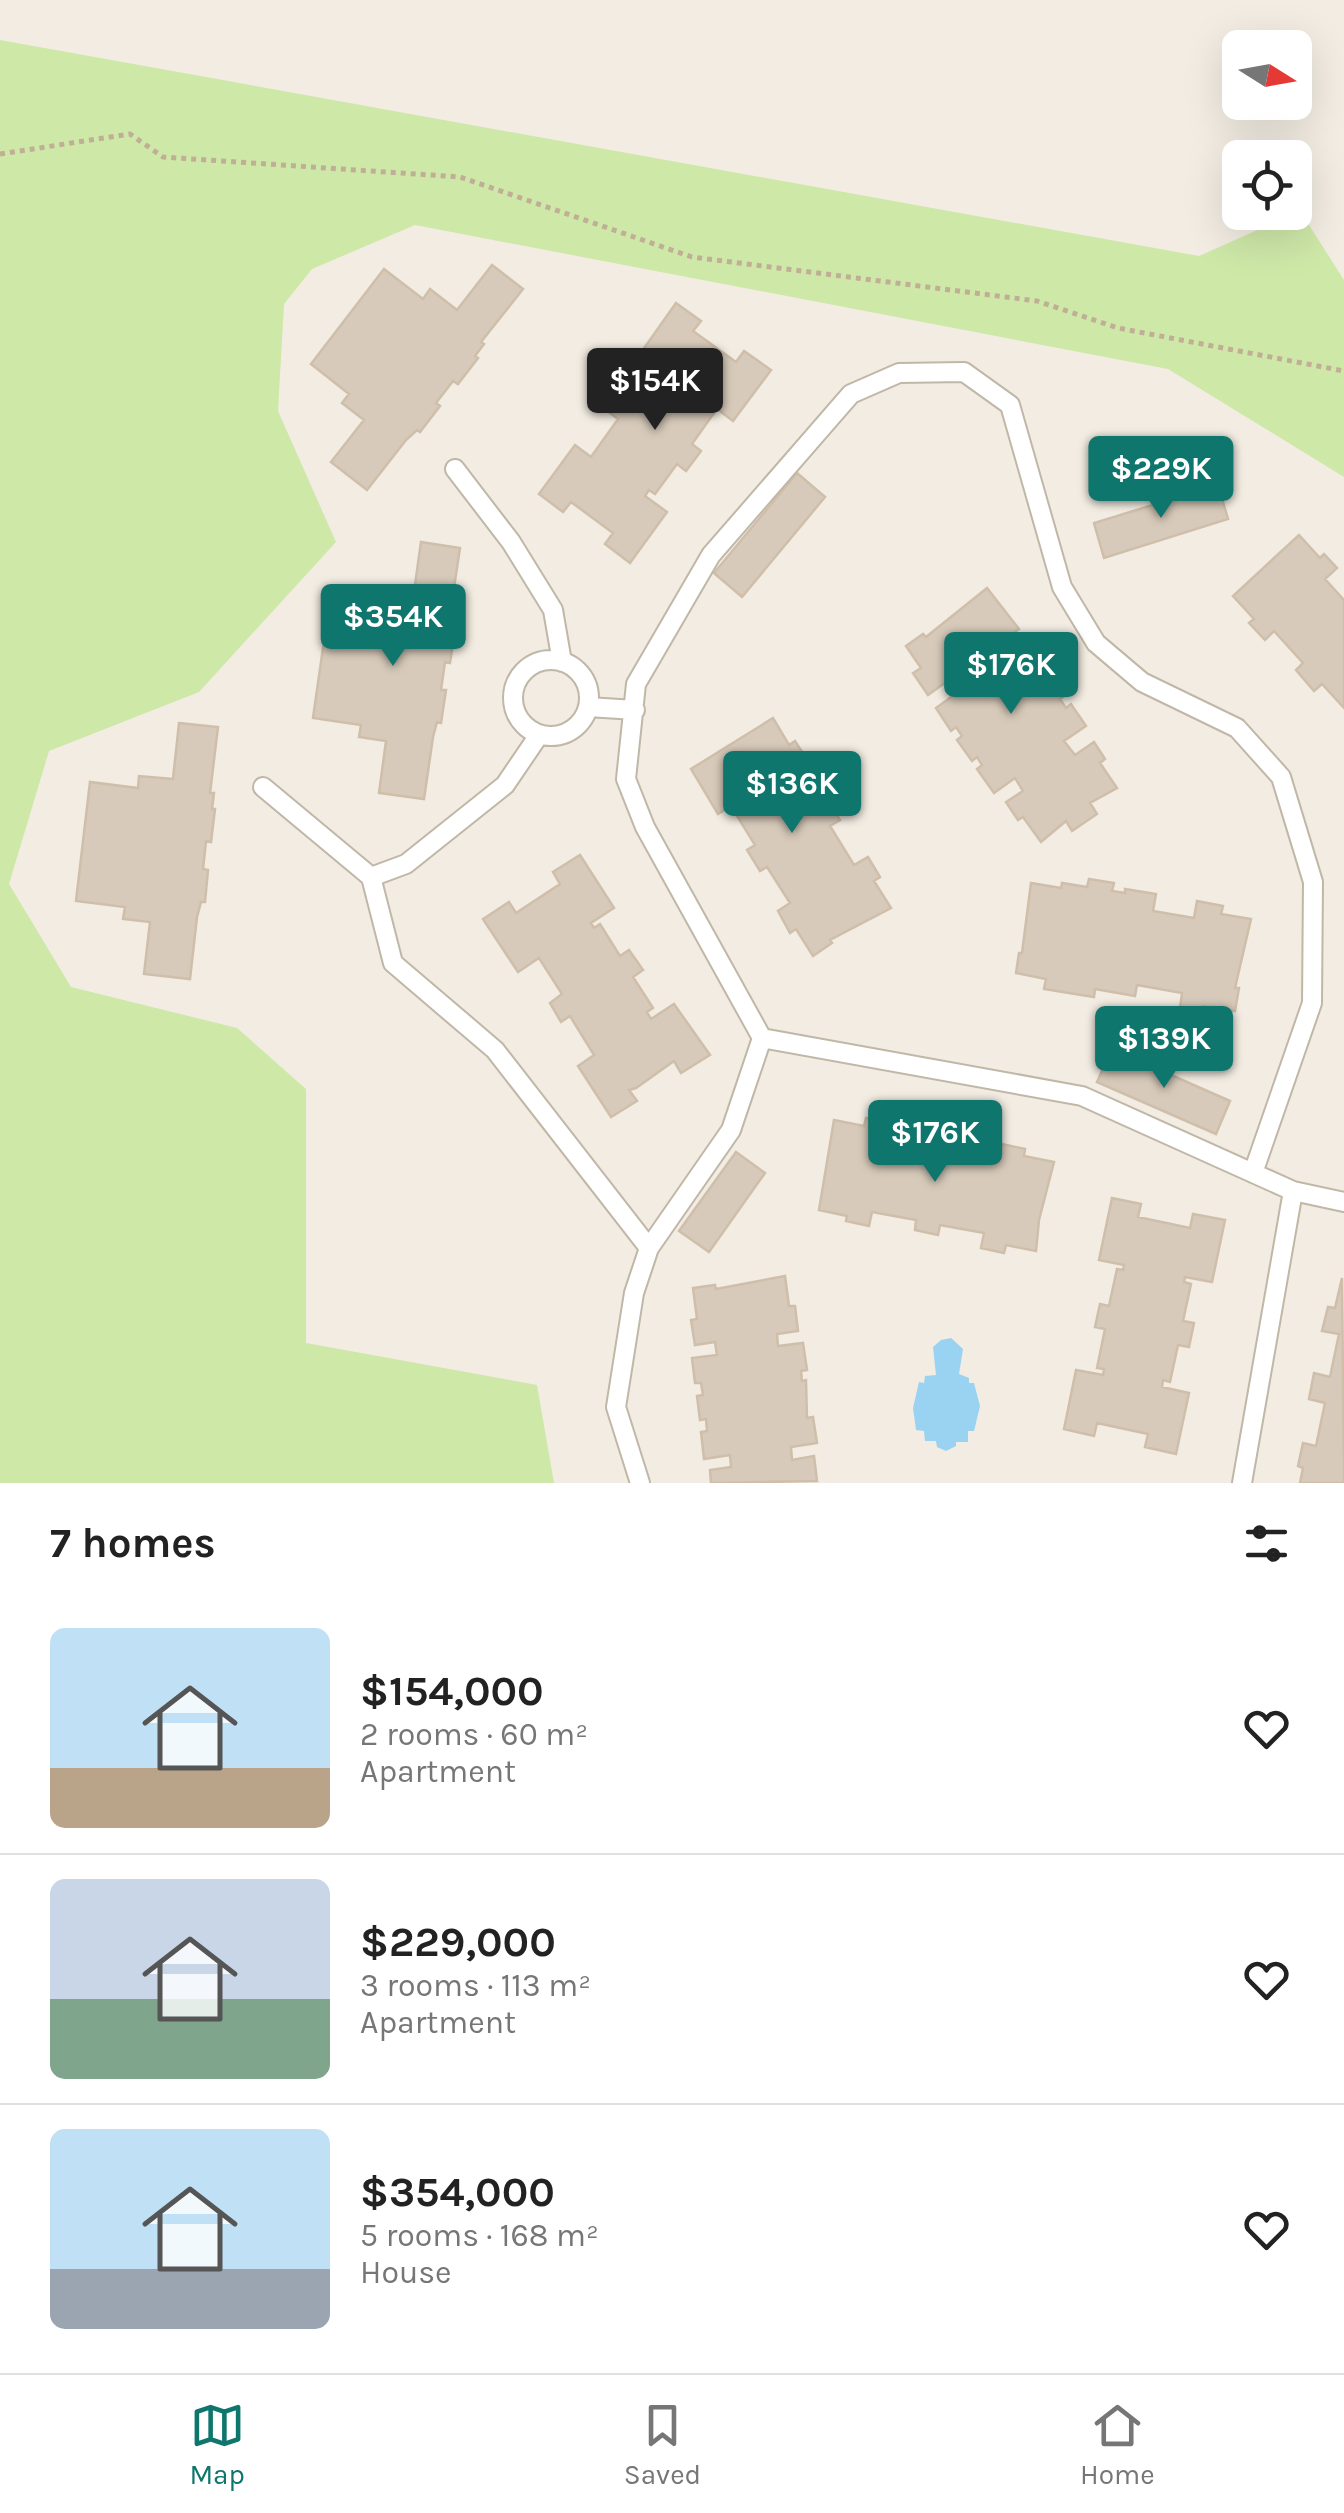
<!DOCTYPE html>
<html lang="en">
<head>
<meta charset="utf-8">
<style>
  :root { --surface:#fff; --page:#f6f6f6; --text:#222; --muted:#767676; --line:#e0e0e0; --accent:#0f766e }
  body { margin:0; font-family:Karla,sans-serif; background:var(--page); color:var(--text); height:100vh; display:flex; flex-direction:column; font-size:38px; white-space:nowrap }
  * { box-sizing:border-box; margin:0 }
  p { font-size:32px; color:var(--muted) }
  .icon { flex:none; width:55px; height:55px; fill:none; stroke:currentColor; stroke-width:2; stroke-linecap:round; stroke-linejoin:round }
  .map { position:relative; height:1483px; overflow:hidden }
  .sheet { display:flex; flex-direction:column; background:var(--surface); flex:1 }
  .sheet>* { flex:none }
  .needle { width:65px; rotate:101deg }
  .controls { position:absolute; left:1222px; top:30px; display:grid; gap:20px }
  .controls a { display:grid; place-items:center; width:90px; height:90px; border-radius:15px; background:var(--surface); box-shadow:0 10px 40px #0002; font-size:50px }
  .price { position:absolute; translate:-50% -85px; padding:0 22px; border-radius:10px; background:var(--accent); color:#fff; font-size:32px; line-height:65px; filter:drop-shadow(0 2px 5px #0008) }
  .price::after { content:''; position:absolute; left:50%; top:60px; width:30px; height:22px; margin-left:-15px; background:inherit; clip-path:polygon(0 0,100% 0,50% 100%) }
  .price.current { background:#222; color:#fff }
  ul { padding:0; list-style:none }
  li { display:flex; align-items:center; gap:30px; height:250px; padding:0 50px }
  li+li { border-top:2px solid var(--line) }
  li span { display:grid; place-items:center; flex:none; width:280px; height:200px; border-radius:15px; color:#555 }
  li>.icon { margin-inline-start:auto }
  span .icon { width:120px; height:120px; fill:#fffc; stroke-width:1 }
  li b { font-size:42px }
  h2 { display:flex; justify-content:space-between; align-items:center; height:120px; padding:0 50px; font-size:42px }
  .tab-bar { display:flex; justify-content:space-around; align-items:center; height:140px; border-top:2px solid var(--line); background:var(--surface); font-size:28px; color:var(--muted) }
  .tab-bar a { display:grid; justify-items:center; gap:5px }
  .tab-bar .current { color:var(--accent) }
  .map>svg:first-child { display:block }
  .green { fill:#cee8a8 }
  .water { fill:#9ad2f2 }
  .building { fill:#d7caba; stroke:#cfbfaa; stroke-width:2.5 }
  .lines { fill:none; stroke-linecap:round; stroke-linejoin:round }
  .lane-casing { stroke:#c0b7a7; stroke-width:22 }
  .path { stroke:#c0af95; stroke-width:5; stroke-dasharray:5 5; stroke-linecap:butt }
  .lane { stroke:#fff; stroke-width:18 }
</style>
</head>
<body>
<div class="map">
<svg width="1344" height="1483" viewBox="0 0 1344 1483">
  <rect width="100%" height="100%" fill="#f2ece2"/>
  <path class="green" d="M 0,40 L 1199,256 L 1300,211 L 1344,280 L 1344,477 L 1168,369 L 415,225 L 312,269 L 284,304 L 278,411 L 336,542 L 199,692 L 49,751 L 9,884 L 71,987 L 237,1028 L 306,1089 L 306,1343 L 537,1385 L 554,1483 L 0,1483 Z"/>
  <path class="water" d="M 951,1338 L 963,1349 L 959,1374 L 969,1378 L 969,1383 L 974,1383 L 980,1406 L 974,1431 L 968,1431 L 968,1442 L 956,1442 L 956,1446 L 946,1451 L 937,1447 L 936,1441 L 925,1441 L 924,1431 L 916,1430 L 913,1408 L 919,1382 L 924,1383 L 925,1376 L 936,1375 L 933,1347 L 941,1340 Z"/>
  <path class="building" d="M 492,265 L 523,289 L 481,342 L 484,344 L 475,356 L 478,358 L 458,384 L 453,381 L 436,403 L 440,406 L 420,432 L 417,430 L 406,440 L 367,490 L 331,462 L 364,420 L 342,403 L 349,394 L 311,364 L 384,269 L 423,299 L 430,289 L 457,310 Z
    M 676,303 L 701,321 L 693,331 L 736,362 L 744,351 L 771,370 L 733,421 L 712,405 L 708,410 L 714,413 L 692,444 L 701,451 L 686,471 L 677,464 L 655,494 L 649,490 L 645,496 L 667,512 L 630,563 L 605,544 L 613,533 L 571,502 L 563,512 L 539,494 L 575,445 L 591,457 L 618,419 L 610,413 L 623,395 L 635,404 L 661,369 L 640,354 Z
    M 797,473 L 825,497 L 742,597 L 714,573 Z
    M 1218,485 L 1228,519 L 1104,558 L 1094,523 Z
    M 1299,535 L 1320,558 L 1324,554 L 1337,568 L 1325,579 L 1344,600 L 1344,708 L 1322,684 L 1314,691 L 1296,670 L 1303,663 L 1274,631 L 1265,640 L 1249,623 L 1254,619 L 1233,596 Z
    M 421,542 L 460,548 L 450,614 L 454,614 L 451,629 L 455,630 L 450,663 L 445,662 L 441,690 L 446,690 L 441,723 L 437,722 L 433,737 L 424,799 L 379,793 L 386,741 L 359,737 L 361,725 L 313,718 L 330,599 L 377,606 L 379,594 L 413,599 Z
    M 987,588 L 1019,629 L 998,643 L 1008,657 L 1028,643 L 1045,665 L 1039,669 L 1045,677 L 1048,675 L 1063,697 L 1060,699 L 1066,708 L 1071,704 L 1086,726 L 1064,741 L 1075,755 L 1094,742 L 1105,759 L 1100,763 L 1117,788 L 1090,803 L 1097,814 L 1072,831 L 1066,821 L 1041,842 L 1023,817 L 1018,820 L 1006,802 L 1023,791 L 1015,778 L 994,793 L 977,769 L 982,765 L 977,757 L 972,761 L 957,740 L 962,736 L 956,727 L 951,731 L 936,708 L 958,692 L 949,680 L 928,695 L 913,673 L 921,668 L 906,646 L 923,634 L 926,637 Z
    M 773,718 L 789,745 L 795,741 L 806,758 L 794,766 L 818,806 L 828,800 L 840,820 L 830,826 L 854,865 L 868,857 L 880,877 L 874,881 L 891,908 L 830,940 L 832,943 L 813,956 L 796,929 L 790,933 L 778,911 L 790,903 L 767,867 L 760,871 L 747,850 L 755,845 L 731,806 L 718,814 L 691,769 Z
    M 179,723 L 218,727 L 210,793 L 214,793 L 212,809 L 215,809 L 211,842 L 206,841 L 203,869 L 208,870 L 205,902 L 201,902 L 197,917 L 190,979 L 144,974 L 150,922 L 123,919 L 125,907 L 76,901 L 90,782 L 138,788 L 139,776 L 173,779 Z
    M 580,855 L 614,908 L 591,923 L 594,928 L 600,924 L 620,956 L 629,950 L 643,970 L 633,977 L 653,1008 L 647,1012 L 651,1019 L 674,1004 L 710,1055 L 681,1073 L 674,1061 L 636,1088 L 629,1090 L 637,1101 L 611,1117 L 578,1066 L 594,1055 L 570,1016 L 561,1022 L 550,1003 L 562,994 L 539,958 L 518,972 L 483,919 L 509,902 L 516,913 L 560,884 L 553,872 Z
    M 1089,879 L 1114,883 L 1112,891 L 1125,893 L 1125,889 L 1156,894 L 1153,911 L 1194,918 L 1197,901 L 1223,906 L 1221,914 L 1251,919 L 1235,988 L 1239,988 L 1235,1011 L 1203,1006 L 1202,1012 L 1180,1008 L 1182,993 L 1137,985 L 1135,996 L 1095,989 L 1094,997 L 1044,989 L 1046,979 L 1016,973 L 1019,953 L 1022,953 L 1031,883 L 1061,888 L 1062,883 L 1087,887 Z
    M 1112,1049 L 1230,1101 L 1216,1134 L 1097,1082 Z
    M 866,1118 L 891,1122 L 888,1137 L 931,1146 L 932,1135 L 957,1140 L 955,1150 L 999,1159 L 1002,1144 L 1025,1149 L 1024,1156 L 1054,1162 L 1039,1220 L 1036,1251 L 1006,1245 L 1004,1253 L 981,1248 L 984,1233 L 940,1225 L 938,1235 L 915,1230 L 916,1220 L 872,1212 L 869,1226 L 846,1221 L 847,1216 L 819,1210 L 834,1120 L 864,1126 Z
    M 736,1152 L 765,1173 L 709,1252 L 679,1231 Z
    M 1112,1198 L 1141,1204 L 1138,1217 L 1190,1228 L 1193,1214 L 1225,1220 L 1212,1282 L 1185,1277 L 1184,1282 L 1191,1284 L 1183,1321 L 1194,1323 L 1189,1347 L 1178,1345 L 1170,1382 L 1163,1380 L 1162,1387 L 1189,1393 L 1176,1454 L 1145,1447 L 1148,1434 L 1097,1423 L 1094,1436 L 1064,1429 L 1076,1370 L 1103,1375 L 1104,1369 L 1097,1368 L 1105,1329 L 1095,1327 L 1100,1304 L 1109,1306 L 1117,1269 L 1123,1270 L 1124,1265 L 1099,1260 Z
    M 785,1276 L 789,1306 L 795,1306 L 798,1331 L 777,1334 L 778,1346 L 803,1343 L 807,1370 L 801,1371 L 802,1381 L 806,1380 L 807,1418 L 813,1417 L 817,1443 L 791,1447 L 792,1460 L 814,1456 L 817,1481 L 711,1483 L 710,1470 L 731,1467 L 730,1455 L 704,1459 L 701,1432 L 707,1431 L 706,1419 L 700,1420 L 697,1396 L 703,1395 L 701,1383 L 695,1383 L 692,1358 L 717,1355 L 715,1342 L 695,1345 L 691,1320 L 697,1319 L 693,1288 L 715,1285 L 716,1289 Z
    M 1342,1278 L 1344,1483 L 1300,1483 L 1303,1468 L 1298,1466 L 1303,1443 L 1316,1446 L 1325,1403 L 1309,1399 L 1314,1373 L 1330,1377 L 1339,1334 L 1322,1331 L 1328,1307 L 1335,1308 Z"/>
  <g class="lines">
    <defs>
      <path id="lane" d="M 455,469 L 511,542 L 553,610 L 562,662
        M513 698a38 38 0 1 1 76 0a38 38 0 1 1-76 0Z
        M 588,707 L 635,710
        M 263,787 L 371,877 L 393,963 L 495,1050 L 649,1248
        M 371,877 L 406,864 L 505,785 L 539,735
        M 762,1038 L 1082,1096 L 1293,1191 L 1344,1202
        M 640,1483 L 616,1407 L 634,1293 L 649,1248 L 731,1130 L 762,1038 L 645,827 L 626,779 L 636,684 L 711,555 L 851,394 L 899,373 L 964,372 L 1010,405 L 1062,587 L 1096,643 L 1142,682 L 1237,728 L 1281,777 L 1313,882 L 1312,1003 L 1253,1173
        M 1242,1483 L 1293,1191"/>
    </defs>
    <use href="#lane" class="lane-casing"/>
    <path class="path" d="M 0,154 L 130,134 L 163,157 L 460,177 L 692,257 L 1037,301 L 1118,328 L 1344,371"/>
    <use href="#lane" class="lane"/>
  </g>
</svg>
<div class="controls">
<a><svg class="needle" viewBox="-14 -14 28 28"><path d="M0-13l5 13h-10z" fill="#e53935"/><path d="M0 13l5-13h-10z" fill="#767676"/></svg></a>
<a><svg class="icon" aria-label="locate" viewBox="0 0 24 24"><circle cx="12" cy="12" r="6"/><path d="M12 2v4M12 18v4M2 12h4M18 12h4"/></svg></a>
</div>
<b class="price current" style="left:655px;top:433px">$154K</b>
<b class="price" style="left:1161px;top:521px">$229K</b>
<b class="price" style="left:393px;top:669px">$354K</b>
<b class="price" style="left:1011px;top:717px">$176K</b>
<b class="price" style="left:792px;top:836px">$136K</b>
<b class="price" style="left:1164px;top:1091px">$139K</b>
<b class="price" style="left:935px;top:1185px">$176K</b>
</div>
<section class="sheet">
<h2>7 homes<svg class="icon" aria-label="filters" viewBox="0 0 24 24"><path d="M4 7h16M4 17h16"/><circle cx="9" cy="7" r="2"/><circle cx="15" cy="17" r="2"/></svg></h2>
<ul>
<li><span style="background:linear-gradient(#bfe0f5 70%,#b9a48a 0)"><svg class="icon" aria-label="home" viewBox="0 0 24 24"><path d="M3 11l9-7 9 7M6 9v11h12V9"/></svg></span><div><b>$154,000</b><p>2 rooms · 60 m²</p><p>Apartment</p></div><svg class="icon" aria-label="heart" viewBox="0 0 24 24"><path d="M12 20l-8-8c-3-5 5-10 8-4 3-6 11-1 8 4z"/></svg></li>
<li><span style="background:linear-gradient(#c9d6e8 60%,#7fa58c 0)"><svg class="icon" aria-label="home" viewBox="0 0 24 24"><path d="M3 11l9-7 9 7M6 9v11h12V9"/></svg></span><div><b>$229,000</b><p>3 rooms · 113 m²</p><p>Apartment</p></div><svg class="icon" aria-label="heart" viewBox="0 0 24 24"><path d="M12 20l-8-8c-3-5 5-10 8-4 3-6 11-1 8 4z"/></svg></li>
<li><span style="background:linear-gradient(#bfe0f5 70%,#9aa5b1 0)"><svg class="icon" aria-label="home" viewBox="0 0 24 24"><path d="M3 11l9-7 9 7M6 9v11h12V9"/></svg></span><div><b>$354,000</b><p>5 rooms · 168 m²</p><p>House</p></div><svg class="icon" aria-label="heart" viewBox="0 0 24 24"><path d="M12 20l-8-8c-3-5 5-10 8-4 3-6 11-1 8 4z"/></svg></li>
</ul>
</section>
<nav class="tab-bar">
<a class="current"><svg class="icon" aria-label="map" viewBox="0 0 24 24"><path d="M3 6l6-2 6 2 6-2v14l-6 2-6-2-6 2zM9 4v14M15 6v14"/></svg>Map</a>
<a><svg class="icon" aria-label="saved" viewBox="0 0 24 24"><path d="M7 4h10v16l-5-4-5 4z"/></svg>Saved</a>
<a><svg class="icon" aria-label="home" viewBox="0 0 24 24"><path d="M3 11l9-7 9 7M6 9v11h12V9"/></svg>Home</a>
</nav>
</body>
</html>
